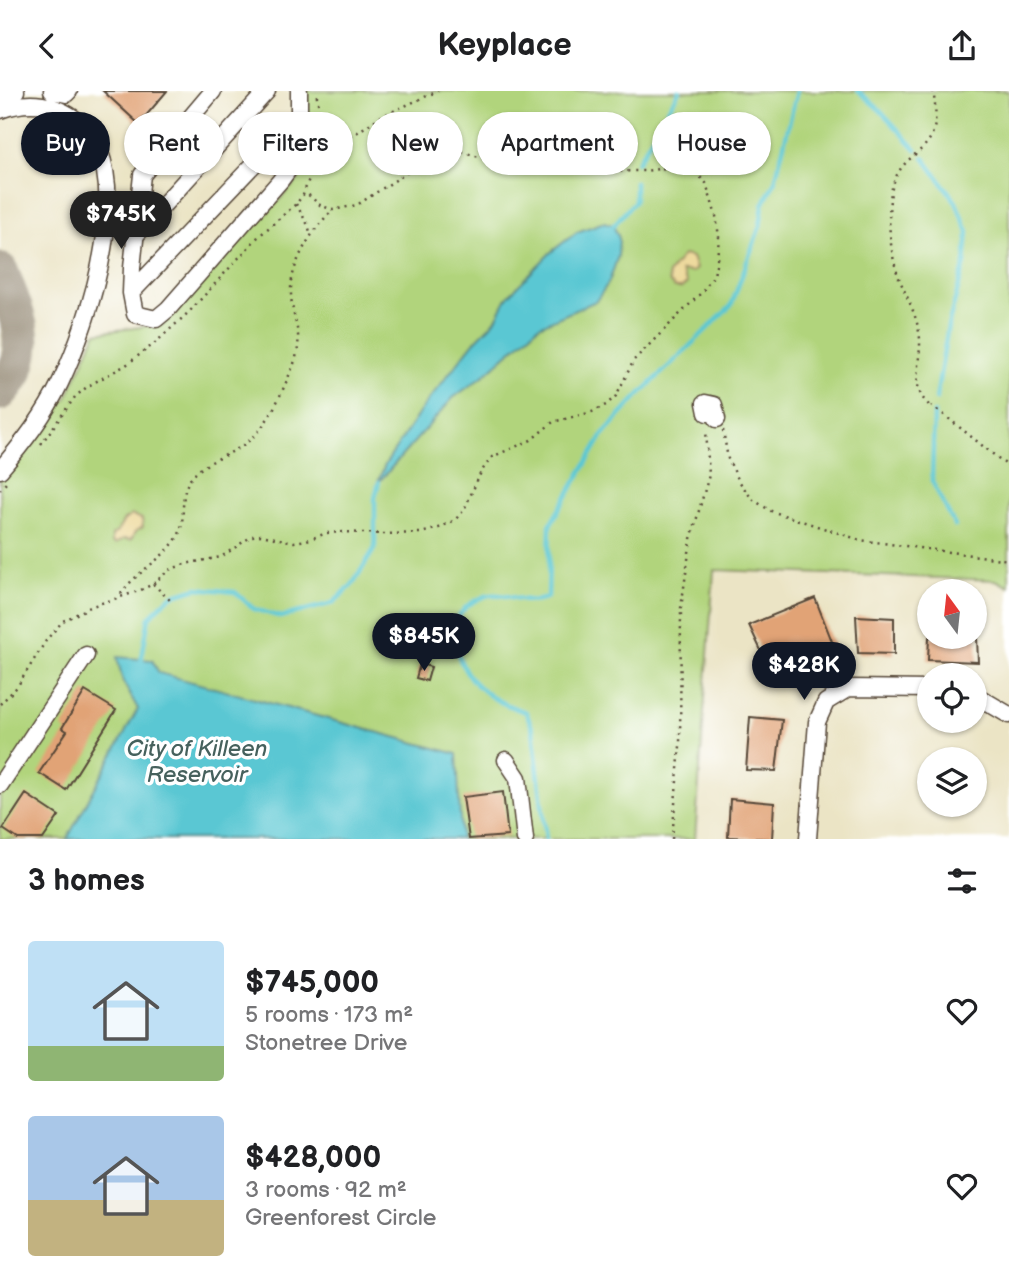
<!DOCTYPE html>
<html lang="en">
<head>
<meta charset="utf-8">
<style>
  :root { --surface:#fff; --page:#f6f6f6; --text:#202124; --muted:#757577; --accent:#111827 }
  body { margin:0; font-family:"Balsamiq Sans",sans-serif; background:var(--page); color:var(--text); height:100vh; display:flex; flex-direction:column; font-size:26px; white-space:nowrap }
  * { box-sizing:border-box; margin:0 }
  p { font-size:23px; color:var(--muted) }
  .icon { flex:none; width:38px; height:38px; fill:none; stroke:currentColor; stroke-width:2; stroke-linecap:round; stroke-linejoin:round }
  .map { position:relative; height:748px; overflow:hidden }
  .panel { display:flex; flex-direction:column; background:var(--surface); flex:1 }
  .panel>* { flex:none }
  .top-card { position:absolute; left:21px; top:21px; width:968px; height:63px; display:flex; gap:14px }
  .needle { width:46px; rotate:345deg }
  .buttons { position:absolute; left:917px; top:488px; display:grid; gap:14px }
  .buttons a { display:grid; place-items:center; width:70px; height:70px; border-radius:50%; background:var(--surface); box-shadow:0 2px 5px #0004; font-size:35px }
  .price { position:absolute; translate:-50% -60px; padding:0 16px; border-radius:24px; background:var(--accent); color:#fff; font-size:23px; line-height:46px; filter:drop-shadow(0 2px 4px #0008) }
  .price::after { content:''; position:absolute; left:50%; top:42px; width:21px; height:16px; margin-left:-10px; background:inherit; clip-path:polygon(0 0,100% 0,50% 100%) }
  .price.active { background:#222; color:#fff }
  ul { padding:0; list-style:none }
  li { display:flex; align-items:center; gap:21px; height:175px; padding:0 28px }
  li span { display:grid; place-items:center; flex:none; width:196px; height:140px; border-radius:7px; color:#555 }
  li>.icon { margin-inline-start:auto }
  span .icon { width:84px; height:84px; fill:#fffc; stroke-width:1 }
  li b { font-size:30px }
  h2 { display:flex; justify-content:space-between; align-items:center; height:84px; padding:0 28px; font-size:30px }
  .tag { padding:0 24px; border-radius:32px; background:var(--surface); box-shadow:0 2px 5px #0004; font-size:24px; line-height:63px }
  .tag.active { background:var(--accent); color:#fff }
  header { display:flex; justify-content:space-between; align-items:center; height:91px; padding:0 28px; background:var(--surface); font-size:32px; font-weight:700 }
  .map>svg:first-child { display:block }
  .green { fill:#b1d47c; stroke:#767f4d; stroke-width:2 }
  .sand { fill:#eeda9e; stroke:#94825e; stroke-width:2 }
  .water { fill:#5ac7d3; stroke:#4a7878; stroke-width:2 }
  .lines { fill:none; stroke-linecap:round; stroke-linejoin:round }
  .stream { stroke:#5ac7d3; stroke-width:4.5 }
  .taxiway { stroke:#938772; stroke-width:37 }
  .building { fill:#e1a376 }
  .minor-casing { stroke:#554637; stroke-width:19 }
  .path { stroke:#554637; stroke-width:2.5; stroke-dasharray:2 5; stroke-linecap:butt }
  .minor { stroke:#fff; stroke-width:16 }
  .labels { text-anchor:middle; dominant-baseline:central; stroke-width:7; stroke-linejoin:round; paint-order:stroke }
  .water-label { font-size:23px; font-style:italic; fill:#46615d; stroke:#fff }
</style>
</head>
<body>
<header><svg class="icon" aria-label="back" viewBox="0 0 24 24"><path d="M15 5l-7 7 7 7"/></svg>Keyplace<svg class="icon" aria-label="share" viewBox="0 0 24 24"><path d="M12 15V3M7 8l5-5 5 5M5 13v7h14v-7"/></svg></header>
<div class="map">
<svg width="1009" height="748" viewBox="0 0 1009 748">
  <rect width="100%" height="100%" fill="#fff"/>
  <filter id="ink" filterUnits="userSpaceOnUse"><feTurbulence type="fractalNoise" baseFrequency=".0143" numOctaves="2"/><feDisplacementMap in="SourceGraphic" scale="14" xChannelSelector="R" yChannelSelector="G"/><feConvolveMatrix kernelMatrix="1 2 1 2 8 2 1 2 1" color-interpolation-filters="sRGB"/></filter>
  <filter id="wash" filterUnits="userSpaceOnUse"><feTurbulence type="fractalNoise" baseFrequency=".00686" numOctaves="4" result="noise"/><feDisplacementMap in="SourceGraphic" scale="28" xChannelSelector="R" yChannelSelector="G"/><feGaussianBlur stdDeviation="1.57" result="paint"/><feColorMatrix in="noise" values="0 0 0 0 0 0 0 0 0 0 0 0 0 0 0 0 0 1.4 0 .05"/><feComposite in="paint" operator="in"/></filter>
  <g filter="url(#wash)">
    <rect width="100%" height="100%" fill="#ebe4c5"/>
    <path class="green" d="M 306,0 L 1009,0 L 1009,496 L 996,489 L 714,479 L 695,748 L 0,748 L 0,387 L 67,307 L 96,242 L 163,233 L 299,88 L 310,49 Z"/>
    <path class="sand" d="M 683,164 L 692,166 L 696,178 L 692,181 L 681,180 L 687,193 L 681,197 L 675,197 L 669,191 L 668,183 Z
      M 132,424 L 142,428 L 143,436 L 135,441 L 131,449 L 124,448 L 115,453 L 112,451 L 112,444 L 117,441 L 124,429 Z"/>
    <path class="water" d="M 604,131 L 613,134 L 619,147 L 618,165 L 609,191 L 596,210 L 539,235 L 483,285 L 453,307 L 377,393 L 385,374 L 423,316 L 474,251 L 495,230 L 508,205 L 551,161 L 577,141 Z
      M 117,566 L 152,569 L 159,582 L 457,663 L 461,748 L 67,748 L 138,618 L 123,591 Z"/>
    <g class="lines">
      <path class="stream" d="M 858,0 L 880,19 L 916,58
        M 924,67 L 956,111 L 968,141 L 965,172 L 948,235 L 936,308
        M 637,72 L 679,0
        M 611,137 L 635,110 L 635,91
        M 934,322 L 932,390 L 955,435
        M 141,571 L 149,526 L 171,505 L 197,497 L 235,501 L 254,518 L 281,526 L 333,512 L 352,494 L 375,457 L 375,407 L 379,391
        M 546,748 L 533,639 L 526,621 C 508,615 493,609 479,596 C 455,575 441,527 475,510 C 479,508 486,504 490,504 C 509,501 528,516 548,506 L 550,434 L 604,342 L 640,303 L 731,215 L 760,135 L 763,114 L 775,90 L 797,0"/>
      <path class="taxiway" d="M 0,180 C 17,224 37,261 0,301"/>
    </g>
    <g id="blocks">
      <path class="building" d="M 103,0 L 167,0 L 139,33 Z
        M 815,507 L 835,558 L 773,585 L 749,534 Z
        M 856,525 L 894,527 L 894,563 L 858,562 Z
        M 929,546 L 977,546 L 978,571 L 928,569 Z
        M 420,573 L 431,576 L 427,590 L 416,587 Z
        M 85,600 L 116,619 L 66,699 L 39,682 L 67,640 L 62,637 Z
        M 750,626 L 782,629 L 776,680 L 746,679 Z
        M 503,701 L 508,745 L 469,748 L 463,706 Z
        M 26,703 L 59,725 L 43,748 L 18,748 L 3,738 Z
        M 730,708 L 774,712 L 772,748 L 728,746 Z"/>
    </g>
  </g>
  <g filter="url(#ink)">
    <use href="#blocks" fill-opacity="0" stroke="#554637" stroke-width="2"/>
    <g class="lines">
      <defs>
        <path id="minor" d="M 52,0 L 66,3 L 69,0
          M 213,0 L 142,84 L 132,177 L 131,202 L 135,223 L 156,228 L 168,218 L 280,90 L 294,71 L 299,35 L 299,0
          M 0,4 L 16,0
          M 0,19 C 27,9 51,11 75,28 C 142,75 89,232 60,292 C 45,324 23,352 0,379
          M 135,145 L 267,0
          M 131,202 L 300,25
          M 716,322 L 707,322 L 705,312 L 714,314 L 717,328
          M 975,604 L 1009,624
          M 506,669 L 518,687 L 525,748
          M 0,694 L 86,564
          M 808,748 L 817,631 L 826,611 L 849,597 L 929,598"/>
      </defs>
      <use href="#minor" class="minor-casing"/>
      <path class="path" d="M 326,58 L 352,45 L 378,27 L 438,0
        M 296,113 L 308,134 L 311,144
        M 929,314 C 909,297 921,271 920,248 C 918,226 907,207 899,187 C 890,164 886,121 892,97 C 904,51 946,70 933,0
        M 931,315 L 940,321
        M 943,323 L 1009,376
        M 723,339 L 728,368 L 739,390 L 752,408 L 771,420 L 860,449 L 1009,469
        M 41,353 L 75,306 L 88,295 L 126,274 L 154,253 L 190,220 L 258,146 L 296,113 L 303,104 L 313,77 L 326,58 L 316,0
        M 0,399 L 6,392
        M 153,493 L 173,512
        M 121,503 C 135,481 162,470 177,447 C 188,429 177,403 192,386 C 206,369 230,365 246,352 C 268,336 280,305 291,280 C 308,242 290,232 291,197 C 292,170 314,136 333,119
        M 0,613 L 17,596 L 47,548 L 63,530 L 92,515 L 139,500 L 153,493 L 169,479 L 185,473 L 221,466 L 252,445 L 261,444 L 294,451 L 307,449 L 327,442 L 343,441 L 384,443 L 421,442 L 439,437 L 455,429 L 464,419 L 481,381 L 492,366 L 531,349 L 553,331 L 592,321 L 606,314 L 616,305 L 634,269 L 702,201 L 714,184 L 717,169 L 719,146 L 716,125 L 706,92 L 693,79 L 681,75 L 644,80 L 542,81 L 491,70 L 454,58 L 437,62 L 357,114 L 333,119 L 320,114 L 305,101
        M 672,748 L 680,655 L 681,517 L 691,448 L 709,384 L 706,339"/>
      <use href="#minor" class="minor"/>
    </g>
  </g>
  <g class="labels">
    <g class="water-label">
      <text x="197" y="658">City of Killeen<tspan x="197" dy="26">Reservoir</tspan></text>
    </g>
  </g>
</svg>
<div class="buttons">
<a><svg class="needle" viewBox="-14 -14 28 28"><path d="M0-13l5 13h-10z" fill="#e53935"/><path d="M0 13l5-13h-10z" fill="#757577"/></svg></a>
<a><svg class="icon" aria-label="locate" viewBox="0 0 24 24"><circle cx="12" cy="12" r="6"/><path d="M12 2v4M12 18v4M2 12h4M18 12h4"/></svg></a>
<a><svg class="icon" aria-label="layers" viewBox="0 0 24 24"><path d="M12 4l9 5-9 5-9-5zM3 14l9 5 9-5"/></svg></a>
</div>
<b class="price active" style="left:121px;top:160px">$745K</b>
<b class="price" style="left:424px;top:582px">$845K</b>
<b class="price" style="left:804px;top:611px">$428K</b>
<div class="top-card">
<a class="tag active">Buy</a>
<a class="tag">Rent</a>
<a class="tag">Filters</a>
<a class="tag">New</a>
<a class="tag">Apartment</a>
<a class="tag">House</a>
</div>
</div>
<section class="panel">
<h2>3 homes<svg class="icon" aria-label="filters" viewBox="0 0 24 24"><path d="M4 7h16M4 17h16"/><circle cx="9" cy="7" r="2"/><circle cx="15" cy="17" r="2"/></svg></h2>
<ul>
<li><span style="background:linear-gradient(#bfe0f5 75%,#8fb573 0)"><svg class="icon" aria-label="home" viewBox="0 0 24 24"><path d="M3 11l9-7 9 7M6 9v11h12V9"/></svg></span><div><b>$745,000</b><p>5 rooms · 173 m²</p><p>Stonetree Drive</p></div><svg class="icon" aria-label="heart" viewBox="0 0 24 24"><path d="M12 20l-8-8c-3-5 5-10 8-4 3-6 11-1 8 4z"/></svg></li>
<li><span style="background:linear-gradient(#a9c7e8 60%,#c2b280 0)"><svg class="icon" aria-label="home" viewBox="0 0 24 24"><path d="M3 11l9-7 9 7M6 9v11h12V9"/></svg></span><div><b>$428,000</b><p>3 rooms · 92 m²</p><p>Greenforest Circle</p></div><svg class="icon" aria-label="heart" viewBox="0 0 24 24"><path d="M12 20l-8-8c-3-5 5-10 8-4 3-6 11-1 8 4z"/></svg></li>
</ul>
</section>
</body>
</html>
